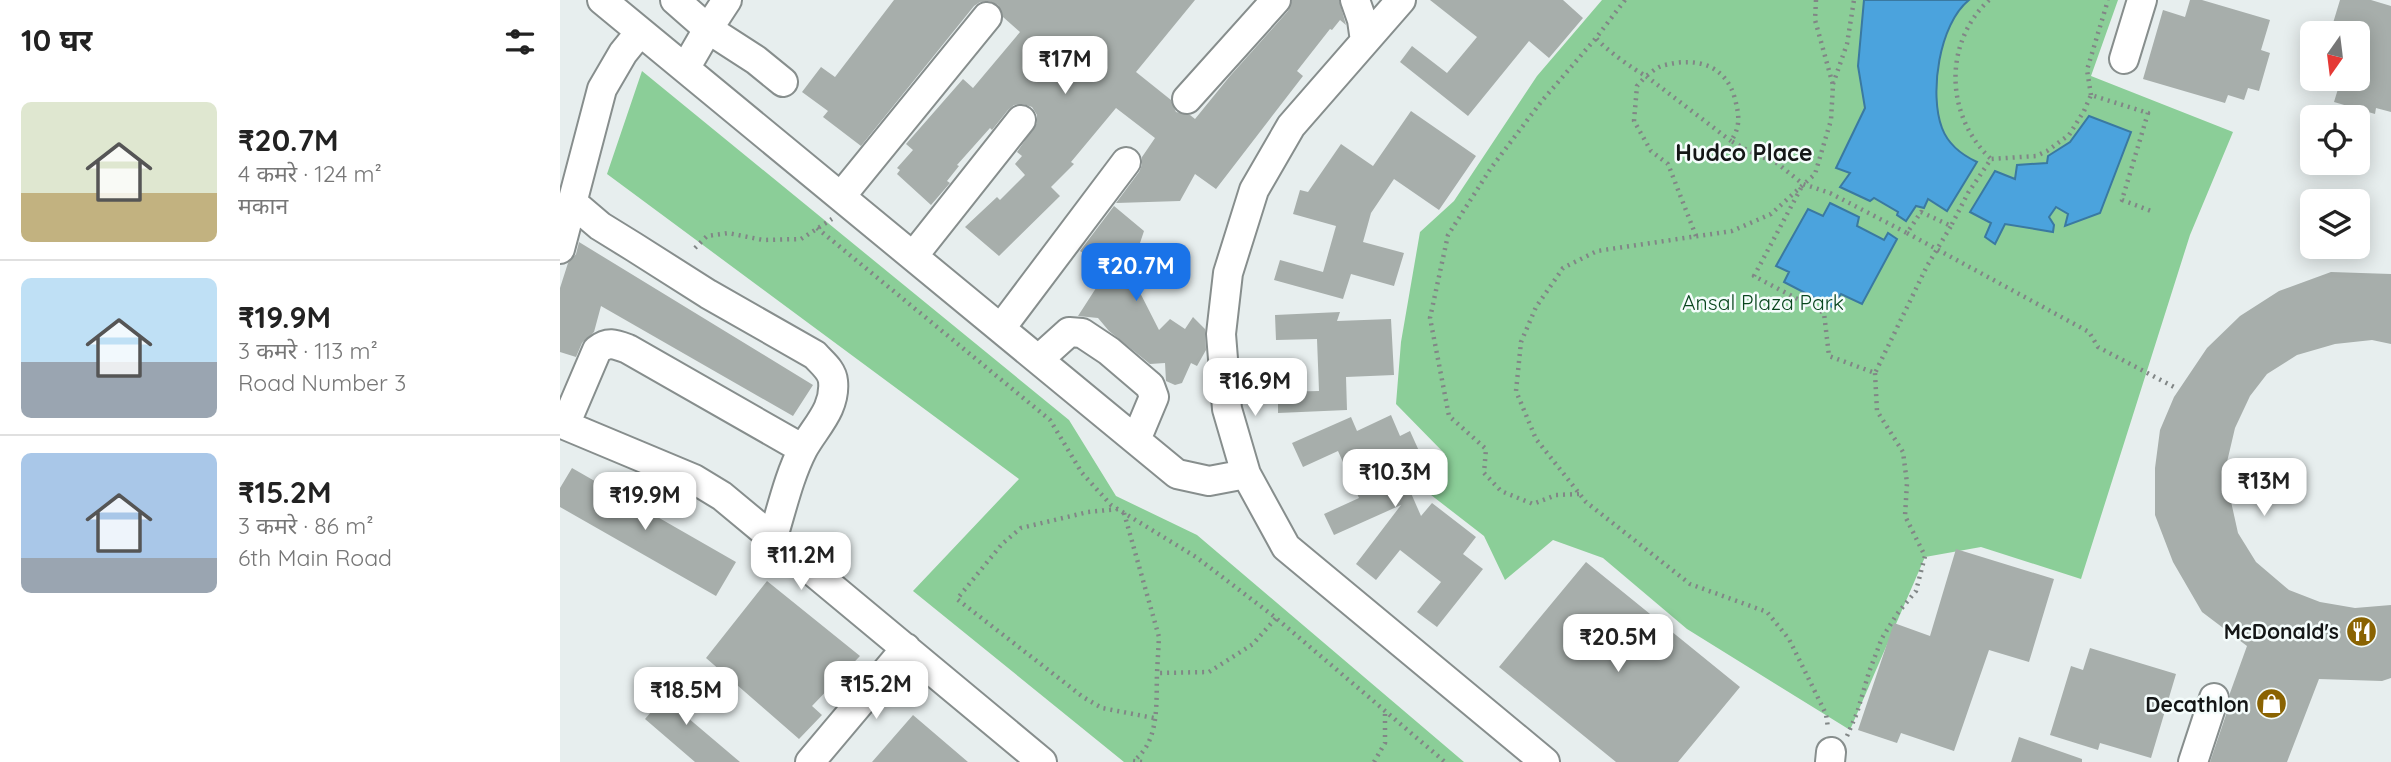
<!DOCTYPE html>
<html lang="hi">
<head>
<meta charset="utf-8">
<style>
  :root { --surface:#fff; --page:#f2f2f2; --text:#222; --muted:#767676; --line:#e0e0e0; --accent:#1a73e8 }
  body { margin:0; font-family:Quicksand,"Noto Sans Devanagari",sans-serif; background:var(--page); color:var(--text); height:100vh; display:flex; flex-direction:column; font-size:26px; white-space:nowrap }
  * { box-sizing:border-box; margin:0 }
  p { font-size:23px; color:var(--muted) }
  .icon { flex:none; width:38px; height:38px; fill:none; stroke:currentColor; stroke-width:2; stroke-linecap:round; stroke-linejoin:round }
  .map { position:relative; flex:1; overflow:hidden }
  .side { display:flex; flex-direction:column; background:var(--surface); width:560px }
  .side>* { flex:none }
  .needle { width:46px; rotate:194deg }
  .tools { position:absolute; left:1740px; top:21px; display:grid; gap:14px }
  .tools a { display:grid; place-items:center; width:70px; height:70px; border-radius:10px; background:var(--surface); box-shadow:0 4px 18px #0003; font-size:35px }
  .price { position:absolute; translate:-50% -60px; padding:0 16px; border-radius:14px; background:#fff; color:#222; font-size:23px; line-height:46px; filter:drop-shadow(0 2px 4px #0008) }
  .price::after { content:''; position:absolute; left:50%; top:42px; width:21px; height:16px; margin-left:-10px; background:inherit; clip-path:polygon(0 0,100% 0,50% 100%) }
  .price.current { background:var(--accent); color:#fff }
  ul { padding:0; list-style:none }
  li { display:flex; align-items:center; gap:21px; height:175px; padding:0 21px }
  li+li { border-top:2px solid var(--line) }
  li span { display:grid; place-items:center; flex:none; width:196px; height:140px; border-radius:10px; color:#555 }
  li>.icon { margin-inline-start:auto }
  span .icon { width:84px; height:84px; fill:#fffc; stroke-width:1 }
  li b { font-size:30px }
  h2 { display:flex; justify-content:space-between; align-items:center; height:84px; padding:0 21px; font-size:30px }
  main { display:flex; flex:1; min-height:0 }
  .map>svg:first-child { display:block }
  .green { fill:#8bce98 }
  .water { fill:#4ba3dd; stroke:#3a79a1; stroke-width:2 }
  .building { fill:#a7aeab }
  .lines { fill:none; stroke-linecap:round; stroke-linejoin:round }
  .minor-casing { stroke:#878e8d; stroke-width:32 }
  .path { stroke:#818686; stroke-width:4.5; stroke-dasharray:2 5; stroke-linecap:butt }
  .minor { stroke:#fff; stroke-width:28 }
  .labels { text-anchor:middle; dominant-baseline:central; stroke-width:5; stroke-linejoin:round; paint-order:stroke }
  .park-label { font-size:21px; fill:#09461e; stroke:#f4fcfb }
  .poi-label { font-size:21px; font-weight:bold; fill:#141616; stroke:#f4fcfb; text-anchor:end }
  .neighbourhood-label { font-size:23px; font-weight:bold; fill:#141616; stroke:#f4fcfb }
</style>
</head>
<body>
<main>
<section class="side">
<h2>10 घर<svg class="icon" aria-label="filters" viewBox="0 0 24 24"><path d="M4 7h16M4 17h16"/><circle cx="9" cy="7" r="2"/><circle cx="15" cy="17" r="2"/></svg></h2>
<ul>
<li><span style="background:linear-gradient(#dfe7d0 65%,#c2b280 0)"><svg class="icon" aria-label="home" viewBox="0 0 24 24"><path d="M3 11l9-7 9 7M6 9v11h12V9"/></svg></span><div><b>₹20.7M</b><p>4 कमरे · 124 m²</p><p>मकान</p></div></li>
<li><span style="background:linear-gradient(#bfe0f5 60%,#9aa5b1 0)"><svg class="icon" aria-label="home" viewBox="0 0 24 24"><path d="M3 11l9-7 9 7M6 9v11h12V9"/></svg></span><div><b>₹19.9M</b><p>3 कमरे · 113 m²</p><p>Road Number 3</p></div></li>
<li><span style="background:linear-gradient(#a9c7e8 75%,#9aa5b1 0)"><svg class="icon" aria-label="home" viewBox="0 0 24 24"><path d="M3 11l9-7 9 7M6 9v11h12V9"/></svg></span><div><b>₹15.2M</b><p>3 कमरे · 86 m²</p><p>6th Main Road</p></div></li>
</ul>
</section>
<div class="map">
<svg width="1831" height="762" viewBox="0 0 1831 762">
  <rect width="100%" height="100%" fill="#e7eeee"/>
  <path class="green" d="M 1042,0 L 1558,0 L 1531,76 L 1673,132 L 1630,235 L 1521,579 L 1421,547 L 1365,557 L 1290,730 L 1127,629 L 1043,558 L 993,540 L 945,580 L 924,536 L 853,481 L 885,454 L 836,404 L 841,342 L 860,232 L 894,201 L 977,76 Z
    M 82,71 L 509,420 L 556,496 L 637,535 L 904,762 L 564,762 L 353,591 L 459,479 L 47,174 Z"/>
  <path class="water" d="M 1304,0 L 1409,0 C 1379,24 1369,94 1382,128 C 1388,144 1402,155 1417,162 L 1387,211 L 1368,199 L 1364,208 L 1356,206 L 1346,221 L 1337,215 L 1338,212 L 1314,198 L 1310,201 L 1280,187 L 1290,173 L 1276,168 L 1305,108 L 1298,66 Z
    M 1529,116 L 1571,132 L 1540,213 L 1505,226 L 1508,214 L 1496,207 L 1489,217 L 1494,225 L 1493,232 L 1445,224 L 1435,244 L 1425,237 L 1431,223 L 1410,212 L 1435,171 L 1455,179 L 1457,165 L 1487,163 L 1488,156 L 1510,142 Z
    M 1270,203 L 1299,217 L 1297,226 L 1324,240 L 1328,233 L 1337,239 L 1302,304 L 1281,294 L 1272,307 L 1224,282 L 1229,272 L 1216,266 L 1248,209 L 1263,216 Z"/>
  <path class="building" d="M 334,0 L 635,0 L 576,72 L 611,100 L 616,112 L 630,115 L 635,119 L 670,76 L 728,11 L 732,0 L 779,0 L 786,25 L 780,20 L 772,30 L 770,29 L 737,71 L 743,76 L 656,189 L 635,174 L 620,201 L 556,203 L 579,172 L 582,165 L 582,157 L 595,138 L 556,108 L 511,162 L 514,164 L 491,187 L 500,196 L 439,256 L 405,227 L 437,197 L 440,200 L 465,175 L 455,164 L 462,156 L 457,152 L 477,123 L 477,115 L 472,107 L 463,104 L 454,105 L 448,110 L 432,130 L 430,128 L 397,165 L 399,166 L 387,181 L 390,183 L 371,205 L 337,174 L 340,170 L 337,168 L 353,150 L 346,144 L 403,79 L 413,88 L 460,32 L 443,17 L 438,5 L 429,1 L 420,2 L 414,6 L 301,146 L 263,117 L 268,111 L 242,92 L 261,67 L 275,77 Z
    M 870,0 L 1003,0 L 1023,18 L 989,58 L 969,41 L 908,116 L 840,62 L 852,46 L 887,73 L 917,37 Z
    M 1630,0 L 1642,0 L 1710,20 L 1701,50 L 1710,53 L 1699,91 L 1688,88 L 1684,100 L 1668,95 L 1665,103 L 1583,79 L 1603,10 L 1625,17 Z
    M 1780,0 L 1811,0 L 1831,6 L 1831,112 L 1816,108 L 1815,114 L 1774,102 L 1781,79 L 1797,79 L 1797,33 L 1770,33 Z
    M 851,111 L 916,156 L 879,210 L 834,179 L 811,213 L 803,242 L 844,253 L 834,286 L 791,274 L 783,299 L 714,280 L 720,260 L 763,272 L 776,226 L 733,214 L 740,190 L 748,192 L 781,144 L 813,166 Z
    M 554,206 L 584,231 L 580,243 L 571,253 L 570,273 L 599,330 L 610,319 L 625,329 L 633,317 L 645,329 L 646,350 L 637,366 L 631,363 L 622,383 L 615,385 L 606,381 L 605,363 L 590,364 L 549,331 L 538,318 L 518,316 L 547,271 L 520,251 Z
    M 19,242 L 253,385 L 233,416 L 41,306 L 34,332 L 22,343 L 16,357 L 0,352 L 0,288 L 8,263 L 16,254 Z
    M 1771,272 L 1831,274 L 1831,344 L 1812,340 L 1775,344 L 1737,355 L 1707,374 L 1690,396 L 1675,428 L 1667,462 L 1670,497 L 1678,533 L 1696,562 L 1729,590 L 1760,602 L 1795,608 L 1831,605 L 1831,678 L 1822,681 L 1759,679 L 1727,762 L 1650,762 L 1670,703 L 1670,693 L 1687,646 L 1642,612 L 1613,562 L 1595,515 L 1595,468 L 1600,430 L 1614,397 L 1647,348 L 1680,316 L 1719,291 Z
    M 780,312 L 777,321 L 831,319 L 834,375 L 786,377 L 787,410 L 718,413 L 718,392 L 759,391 L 757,339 L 716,340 L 715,315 Z
    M 831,415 L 840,436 L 850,431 L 864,462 L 835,475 L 847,484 L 861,516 L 872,503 L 916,537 L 903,554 L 923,569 L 877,627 L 857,612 L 881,582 L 840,550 L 816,580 L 796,564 L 841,505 L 774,535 L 764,514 L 799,498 L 778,451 L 743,467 L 732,443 L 791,417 L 797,431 Z
    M 12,468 L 176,562 L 156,596 L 0,507 L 0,488 Z
    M 1396,549 L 1494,579 L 1469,662 L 1429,650 L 1394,751 L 1341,733 L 1337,743 L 1298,730 L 1334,623 L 1370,636 Z
    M 1026,562 L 1180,687 L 1118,762 L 1056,762 L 939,667 Z
    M 207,581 L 300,656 L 252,706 L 262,715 L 239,739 L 146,658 Z
    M 1530,648 L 1616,674 L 1591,758 L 1540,743 L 1538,750 L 1490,735 L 1511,666 L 1523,670 Z
    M 119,680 L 138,692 L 121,712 L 180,762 L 135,762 L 85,719 Z
    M 353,715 L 408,762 L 312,762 Z
    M 1459,737 L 1522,759 L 1522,762 L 1451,762 Z"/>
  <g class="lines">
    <defs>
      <path id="minor" d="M 42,0 L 617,474 L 649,481 L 686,474
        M 115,0 L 148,29 L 126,67
        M 167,0 L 148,29 L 196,60 L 223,82
        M 795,0 L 802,20 L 805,41
        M 841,0 L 731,126 L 694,190 L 668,273 L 661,334 L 667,409 L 686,474 L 726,547 L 985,762
        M 1564,59 L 1582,0
        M 627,99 L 716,0
        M 282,195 L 427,17
        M 13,203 L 40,226 L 74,247 L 148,294 L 255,355 C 262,363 272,370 273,381 C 276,409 255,427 243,449 C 229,476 222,508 213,537
        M 0,249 L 42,89 L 63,53 L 80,32
        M 354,255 L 461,120
        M 441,328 L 566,162
        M 479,359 L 509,332 L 522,333 L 549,351 L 590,386 L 594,397 L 576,440
        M 0,423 L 134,479 L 162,496 L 482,762
        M 5,425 L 37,350 C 48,341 55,344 68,349 L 243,449
        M 250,762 L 346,648
        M 1270,762 L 1271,752
        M 1633,762 L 1654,698"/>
    </defs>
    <use href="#minor" class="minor-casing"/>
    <path class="path" d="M 1065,0 L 1036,38 C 1044,48 1074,70 1086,76 C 1092,72 1098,66 1105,65 C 1137,57 1166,65 1175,99 C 1179,115 1181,126 1171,141 L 1200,157 L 1213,160 L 1243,184 L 1270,193 L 1347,233 L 1361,212 L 1391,226 L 1408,193 L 1431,159 L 1476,156 L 1487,151 L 1509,135 L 1524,111 L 1531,95 L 1588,113 L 1562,200 L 1591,211
      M 1256,0 L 1255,20 L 1273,85 L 1271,120 L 1255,174 L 1211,214 L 1172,231 L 1037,251 L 1003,268 L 976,307 L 961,342 L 956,391 L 976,439 L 1026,502 L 1130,584 L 1207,612 L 1229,639 L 1266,714 L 1268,728
      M 1429,0 C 1383,43 1385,116 1431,159
      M 1273,84 L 1287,44 L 1294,0
      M 1531,95 L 1527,70 L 1548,0
      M 1241,188 L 1194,276 L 1264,313 L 1269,356 L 1315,373 L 1367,266 L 1391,226
      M 257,228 L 490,420 L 522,473 L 551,505 L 636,557 L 716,618 L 885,762
      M 1347,233 L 1529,332 L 1538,347 L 1614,387
      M 1136,236 L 1108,164 L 1091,151 L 1074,121 L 1077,86 L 1086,76 L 1171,141
      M 135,248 L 147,236 L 168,233 L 203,240 L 241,239 L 272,219
      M 1019,494 L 996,495 L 973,504 L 941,491 L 924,473 L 926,449 L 889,416 L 870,318 L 888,235 L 931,168 L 981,102 L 1036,38
      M 558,509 L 528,512 L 461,528 L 442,544 L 397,599 L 523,697 L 542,708 L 594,718
      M 564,513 L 599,637 L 597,673 L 649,672 L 693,644 L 716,618
      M 1287,736 L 1297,713 L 1309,672 L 1322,638 L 1337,614 L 1356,591 L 1365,556 L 1345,516 L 1347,483 L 1343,452 L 1317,411 L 1315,373
      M 582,762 L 573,761 C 600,742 596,703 597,673
      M 814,762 L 825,743 L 825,711"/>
    <use href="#minor" class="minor"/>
  </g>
  <defs>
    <symbol id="restaurant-disc" viewBox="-11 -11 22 22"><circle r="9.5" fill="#8a6302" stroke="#f4fcfb"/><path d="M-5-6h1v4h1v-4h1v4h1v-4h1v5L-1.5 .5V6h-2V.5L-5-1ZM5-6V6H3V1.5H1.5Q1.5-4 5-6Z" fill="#fff"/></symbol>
    <symbol id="shop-disc" viewBox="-11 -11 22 22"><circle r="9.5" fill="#8a6302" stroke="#f4fcfb"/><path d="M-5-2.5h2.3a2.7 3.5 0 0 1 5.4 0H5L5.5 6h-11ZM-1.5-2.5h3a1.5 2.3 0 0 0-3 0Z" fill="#fff"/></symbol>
  </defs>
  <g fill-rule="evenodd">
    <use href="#restaurant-disc" x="1784" y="614" width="35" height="35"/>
    <use href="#shop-disc" x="1694" y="686" width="35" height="35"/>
  </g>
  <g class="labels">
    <g class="park-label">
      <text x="1203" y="302">Ansal Plaza Park</text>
    </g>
    <g class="poi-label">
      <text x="1779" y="631">McDonald's</text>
      <text x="1689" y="704">Decathlon</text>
    </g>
    <g class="neighbourhood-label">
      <text x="1184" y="152">Hudco Place</text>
    </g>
  </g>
</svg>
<div class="tools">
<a><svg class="needle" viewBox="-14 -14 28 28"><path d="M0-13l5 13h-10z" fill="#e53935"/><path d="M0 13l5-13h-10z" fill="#767676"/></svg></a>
<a><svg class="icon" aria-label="locate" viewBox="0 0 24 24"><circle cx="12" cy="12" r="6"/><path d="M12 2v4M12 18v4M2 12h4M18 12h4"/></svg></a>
<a><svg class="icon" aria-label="layers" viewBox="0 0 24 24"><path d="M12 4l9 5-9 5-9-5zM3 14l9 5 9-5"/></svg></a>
</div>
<b class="price" style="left:505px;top:96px">₹17M</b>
<b class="price current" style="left:576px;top:303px">₹20.7M</b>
<b class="price" style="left:695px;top:418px">₹16.9M</b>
<b class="price" style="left:835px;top:509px">₹10.3M</b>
<b class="price" style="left:1704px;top:518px">₹13M</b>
<b class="price" style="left:85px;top:532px">₹19.9M</b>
<b class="price" style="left:241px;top:592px">₹11.2M</b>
<b class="price" style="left:1058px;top:674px">₹20.5M</b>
<b class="price" style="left:316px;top:721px">₹15.2M</b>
<b class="price" style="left:126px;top:727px">₹18.5M</b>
</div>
</main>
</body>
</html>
